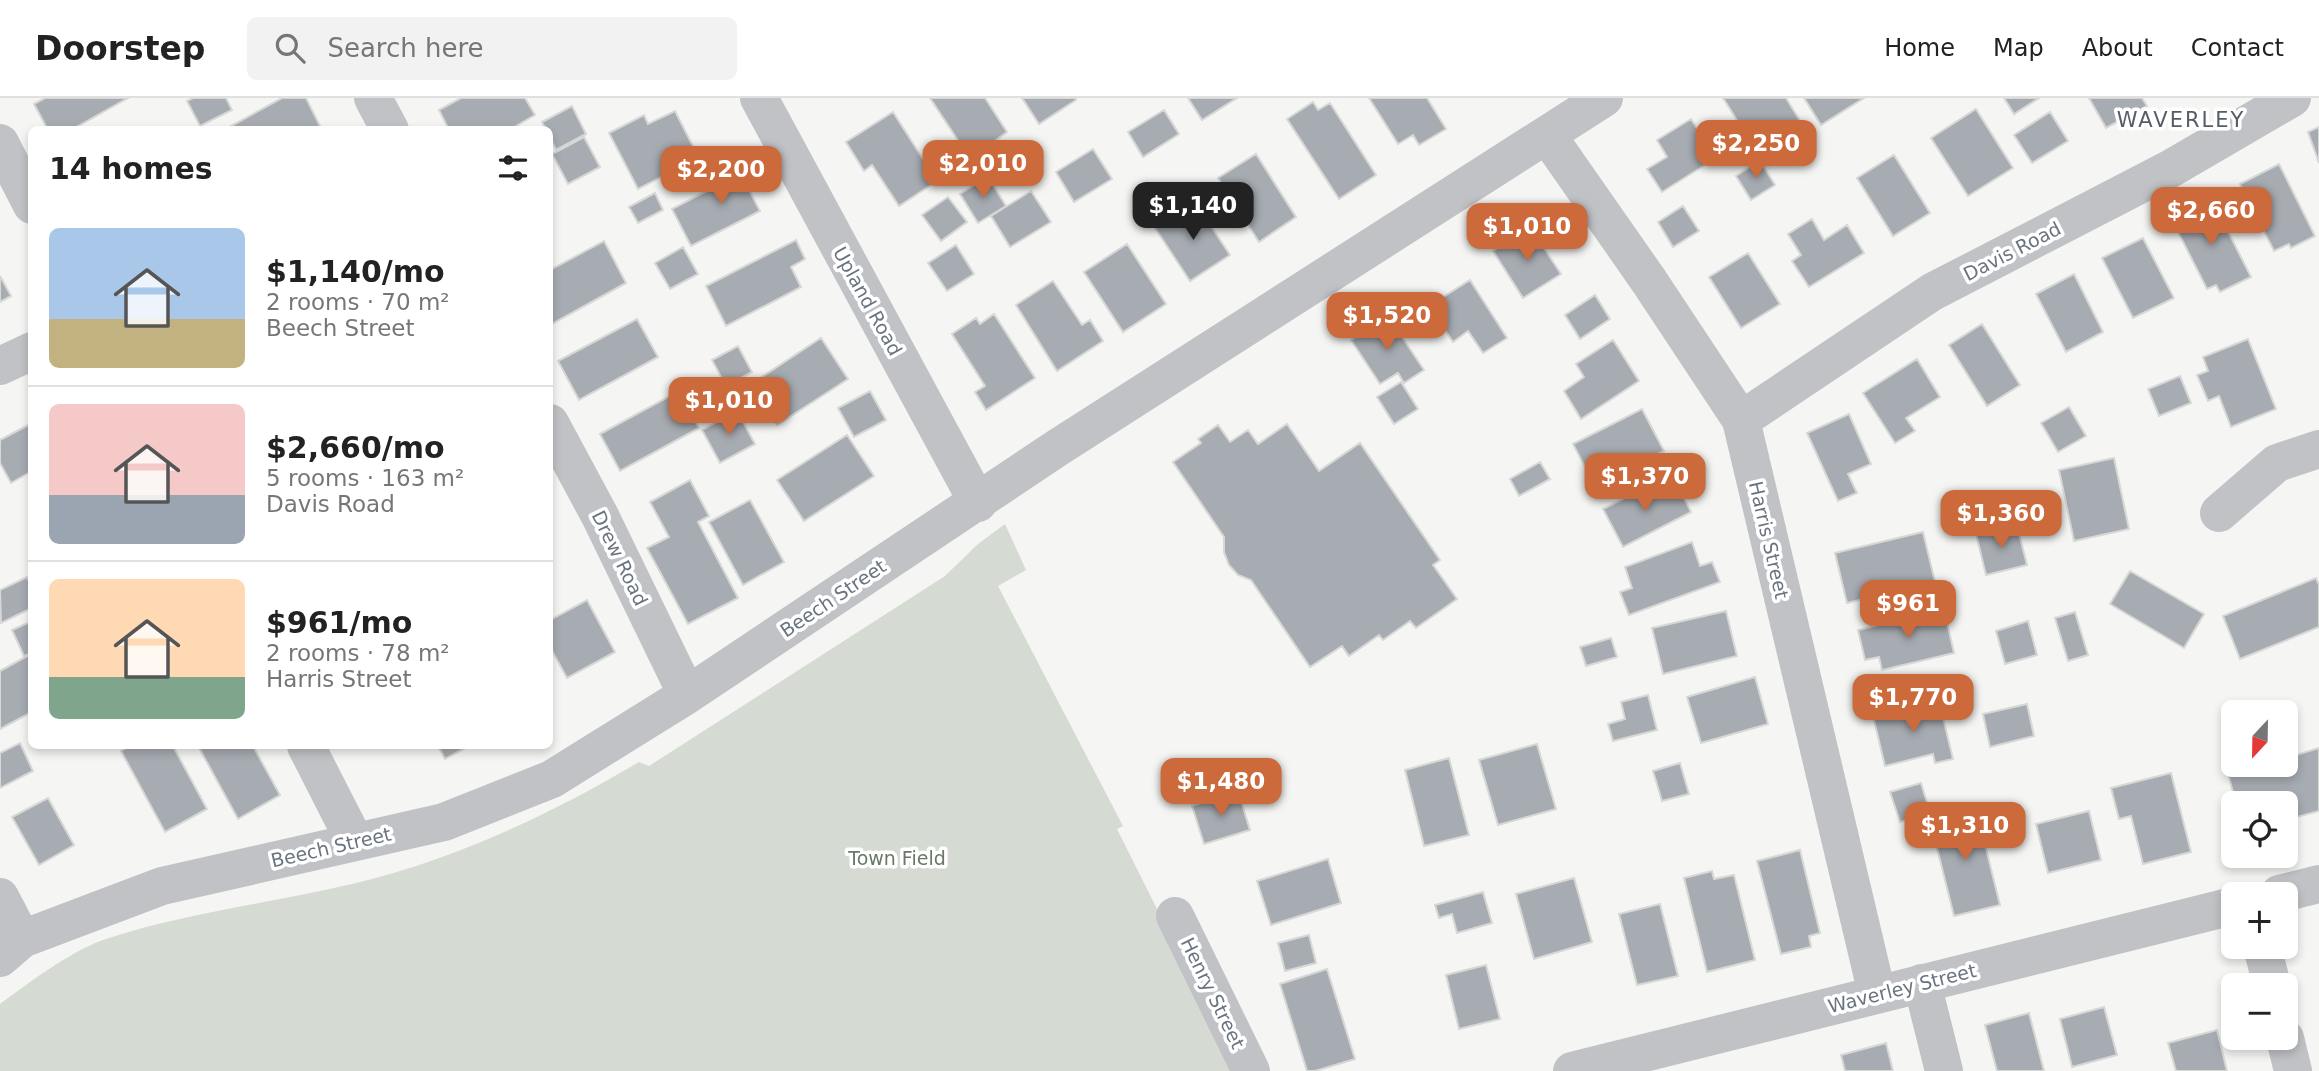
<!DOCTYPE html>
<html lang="en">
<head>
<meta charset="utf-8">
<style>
  :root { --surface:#fff; --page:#f2f2f2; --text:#222; --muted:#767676; --line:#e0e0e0; --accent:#cd6a3c }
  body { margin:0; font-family:"DejaVu Sans",sans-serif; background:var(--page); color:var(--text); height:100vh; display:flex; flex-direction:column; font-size:26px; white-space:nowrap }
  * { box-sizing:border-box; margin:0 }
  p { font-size:23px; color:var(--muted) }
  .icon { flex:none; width:38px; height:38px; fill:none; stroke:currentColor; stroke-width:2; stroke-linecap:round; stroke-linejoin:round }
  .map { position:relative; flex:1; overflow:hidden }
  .panel { position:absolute; left:28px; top:28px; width:525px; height:623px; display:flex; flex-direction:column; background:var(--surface); border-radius:10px; box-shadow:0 4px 10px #0003 }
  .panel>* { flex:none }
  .needle { width:46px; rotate:202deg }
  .fabs { position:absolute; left:2221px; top:602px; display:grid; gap:14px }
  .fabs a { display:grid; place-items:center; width:77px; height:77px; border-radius:10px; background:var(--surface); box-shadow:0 4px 10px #0003; font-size:35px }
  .price { position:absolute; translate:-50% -60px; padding:0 16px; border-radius:14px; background:var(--accent); color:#fff; font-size:23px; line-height:46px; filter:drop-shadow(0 2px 4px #0008) }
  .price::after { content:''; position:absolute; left:50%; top:42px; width:21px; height:16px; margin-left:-10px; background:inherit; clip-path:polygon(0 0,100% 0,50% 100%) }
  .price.selected { background:#222; color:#fff }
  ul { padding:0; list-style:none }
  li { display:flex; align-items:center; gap:21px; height:175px; padding:0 21px }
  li+li { border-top:2px solid var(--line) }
  li span { display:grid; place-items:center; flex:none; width:196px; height:140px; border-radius:10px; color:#555 }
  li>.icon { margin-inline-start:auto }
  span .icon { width:84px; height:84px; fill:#fffc; stroke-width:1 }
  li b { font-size:30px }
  h2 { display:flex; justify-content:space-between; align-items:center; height:84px; padding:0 21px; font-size:30px }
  header { display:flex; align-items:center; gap:42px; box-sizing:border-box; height:98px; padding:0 35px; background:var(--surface); border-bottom:2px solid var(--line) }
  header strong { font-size:33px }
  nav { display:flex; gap:38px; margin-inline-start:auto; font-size:24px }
  .search { width:490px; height:63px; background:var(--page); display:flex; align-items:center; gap:18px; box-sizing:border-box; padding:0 24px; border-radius:10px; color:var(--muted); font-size:26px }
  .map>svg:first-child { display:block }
  .green { fill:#d5dad3 }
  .building { fill:#a7acb2; stroke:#d7d7d5; stroke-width:2 }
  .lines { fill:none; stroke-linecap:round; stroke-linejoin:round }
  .minor { stroke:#c0c2c6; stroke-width:38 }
  .tertiary { stroke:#c0c2c6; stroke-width:38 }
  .labels { text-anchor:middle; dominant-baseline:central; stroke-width:7; stroke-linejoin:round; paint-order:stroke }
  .street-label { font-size:19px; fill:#697480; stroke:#fff }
  .park-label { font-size:19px; fill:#697867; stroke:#fff }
  .neighbourhood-label { font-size:21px; letter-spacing:2px; fill:#555d66; stroke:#fff }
</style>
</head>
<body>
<header>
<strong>Doorstep</strong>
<div class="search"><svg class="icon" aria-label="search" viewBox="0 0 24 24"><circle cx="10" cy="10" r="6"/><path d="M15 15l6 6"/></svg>Search here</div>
<nav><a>Home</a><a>Map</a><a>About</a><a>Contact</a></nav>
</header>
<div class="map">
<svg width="2319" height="973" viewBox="0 0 2319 973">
  <rect width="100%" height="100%" fill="#f5f6f3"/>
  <path class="green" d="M 1005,426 L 1026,472 L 998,488 L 1123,728 L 1117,731 L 1238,973 L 0,973 L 0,906 C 30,884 73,851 109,840 C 198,811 293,803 383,778 C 474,752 558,712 639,664 L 649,668 L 945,478 L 978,446 Z"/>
  <path class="building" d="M 45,0 L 128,0 L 71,32 L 48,32 L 34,6 Z
    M 193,0 L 226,0 L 232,12 L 200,28 L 187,3 Z
    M 282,0 L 306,0 L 322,32 L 224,32 Z
    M 461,0 L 525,0 L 535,17 L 509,32 L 449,32 L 439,12 Z
    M 930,0 L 985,0 L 1007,34 L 996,42 L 1002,51 L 975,68 Z
    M 1022,0 L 1075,0 L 1076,2 L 1039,26 Z
    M 1188,0 L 1237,0 L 1202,22 Z
    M 1369,0 L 1427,0 L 1446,31 L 1419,47 L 1413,37 L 1398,46 Z
    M 1723,0 L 1786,0 L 1802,26 L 1757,54 Z
    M 1804,0 L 1864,0 L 1821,27 Z
    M 2004,0 L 2039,0 L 2014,16 Z
    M 2089,0 L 2142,0 L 2147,8 L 2106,30 Z
    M 1313,4 L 1318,12 L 1330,5 L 1376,77 L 1339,101 L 1287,21 Z
    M 572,8 L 586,36 L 556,52 L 550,39 L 550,32 L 546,32 L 542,24 Z
    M 1976,11 L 2013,70 L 1968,98 L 1931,40 Z
    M 1164,12 L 1179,36 L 1143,59 L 1128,34 Z
    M 675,13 L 699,60 L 638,91 L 609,35 L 644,17 L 648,26 Z
    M 893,14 L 937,83 L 899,108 L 872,67 L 864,73 L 846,44 Z
    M 2050,14 L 2068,43 L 2032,65 L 2014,37 Z
    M 1691,21 L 1716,60 L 1662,94 L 1647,71 L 1667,59 L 1657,42 Z
    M 2319,29 L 2319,65 L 2308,34 Z
    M 584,39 L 600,69 L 568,86 L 552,56 Z
    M 1093,51 L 1112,81 L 1074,104 L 1056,74 Z
    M 1256,56 L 1296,119 L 1259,144 L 1218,80 Z
    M 1894,57 L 1930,115 L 1893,138 L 1857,80 Z
    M 1760,63 L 1775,87 L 1751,102 L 1736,78 Z
    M 761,65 L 770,83 L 750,94 L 760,113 L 691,148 L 672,111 Z
    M 2279,66 L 2315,138 L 2291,150 L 2289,146 L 2274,153 L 2240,86 Z
    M 988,79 L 1006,108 L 978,125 L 960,96 Z
    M 1031,93 L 1051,124 L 1010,149 L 991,118 Z
    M 655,95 L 663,112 L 638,125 L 629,109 Z
    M 948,99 L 967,124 L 941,143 L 922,117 Z
    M 2212,102 L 2251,179 L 2220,194 L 2216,187 L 2207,191 L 2172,122 Z
    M 1195,104 L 1230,157 L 1190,183 L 1155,130 Z
    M 1683,108 L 1699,133 L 1673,149 L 1658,124 Z
    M 1812,121 L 1824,142 L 1847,127 L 1864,155 L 1809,189 L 1792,163 L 1801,157 L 1788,136 Z
    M 1530,129 L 1561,176 L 1523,200 L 1493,153 Z
    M 2143,140 L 2174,200 L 2133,220 L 2102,160 Z
    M 796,142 L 805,161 L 791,169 L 801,189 L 726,228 L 706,188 Z
    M 604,143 L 626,185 L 550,227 L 550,172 Z
    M 1127,146 L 1166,206 L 1123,234 L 1084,174 Z
    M 956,147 L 974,176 L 947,193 L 928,165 Z
    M 683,149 L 698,176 L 670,191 L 655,165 Z
    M 1748,155 L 1780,206 L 1741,230 L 1709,179 Z
    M 2074,176 L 2103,234 L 2066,254 L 2036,196 Z
    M 0,178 L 11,198 L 0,204 Z
    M 1470,182 L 1507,240 L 1483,255 L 1468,233 L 1453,244 L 1429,208 Z
    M 1053,183 L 1082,227 L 1090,222 L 1103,243 L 1057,273 L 1016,207 Z
    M 1595,197 L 1610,221 L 1580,241 L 1565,217 Z
    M 994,216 L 1035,280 L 986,312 L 975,294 L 985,288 L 952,236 L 976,220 L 980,226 Z
    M 1388,218 L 1424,272 L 1404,285 L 1398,275 L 1380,286 L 1351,242 Z
    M 637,221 L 658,259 L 579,302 L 558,263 Z
    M 1982,226 L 2020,287 L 1987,308 L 1949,247 Z
    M 821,240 L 848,281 L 777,327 L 751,286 Z
    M 2248,241 L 2276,311 L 2231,329 L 2219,298 L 2208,303 L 2197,277 L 2208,273 L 2203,259 Z
    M 1613,242 L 1639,283 L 1581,321 L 1564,293 L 1584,279 L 1576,266 Z
    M 738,248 L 752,274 L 726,288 L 712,262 Z
    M 1917,261 L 1940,299 L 1906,320 L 1915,333 L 1895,345 L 1863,295 Z
    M 2180,278 L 2191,305 L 2159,318 L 2148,291 Z
    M 1401,284 L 1418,311 L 1394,326 L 1377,299 Z
    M 679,293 L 699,330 L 620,373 L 600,336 Z
    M 870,293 L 886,322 L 854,339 L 838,310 Z
    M 2069,309 L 2086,338 L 2058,354 L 2041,325 Z
    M 1642,311 L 1664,353 L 1595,388 L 1573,346 Z
    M 737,313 L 755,346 L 720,365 L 702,332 Z
    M 1849,316 L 1871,366 L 1848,376 L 1857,395 L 1838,403 L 1807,335 Z
    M 32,325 L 32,373 L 11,385 L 0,365 L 0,342 Z
    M 1287,326 L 1319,373 L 1360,345 L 1440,462 L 1433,467 L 1457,501 L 1416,530 L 1410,523 L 1383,542 L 1379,537 L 1349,558 L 1342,548 L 1310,569 L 1251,482 L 1238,477 L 1229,467 L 1224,454 L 1224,439 L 1173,364 L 1201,345 L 1198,341 L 1218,327 L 1230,344 L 1248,332 L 1258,346 Z
    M 847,337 L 874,378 L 804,423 L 777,382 Z
    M 2114,360 L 2129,431 L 2074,443 L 2059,372 Z
    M 1540,364 L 1550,381 L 1519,398 L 1510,381 Z
    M 690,382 L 709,418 L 698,424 L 738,500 L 688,526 L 647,450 L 669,439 L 650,404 Z
    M 1661,382 L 1670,399 L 1681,394 L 1691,414 L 1623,449 L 1603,411 Z
    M 750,402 L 784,464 L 743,487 L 709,424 Z
    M 2017,427 L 2027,467 L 1986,477 L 1976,436 Z
    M 1923,434 L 1935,484 L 1847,505 L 1835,455 Z
    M 1692,444 L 1700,468 L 1712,464 L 1720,484 L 1629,517 L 1620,494 L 1632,490 L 1625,469 Z
    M 2130,473 L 2204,516 L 2184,550 L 2110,506 Z
    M 27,479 L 32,489 L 32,510 L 1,525 L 0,492 Z
    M 2316,480 L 2319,487 L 2319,529 L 2240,561 L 2223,518 Z
    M 587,502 L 615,554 L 567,580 L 550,549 L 550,522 Z
    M 1944,511 L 1954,555 L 1882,572 L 1879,559 L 1865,562 L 1858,532 Z
    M 1726,513 L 1737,558 L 1663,576 L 1652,530 Z
    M 2075,514 L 2088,557 L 2068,563 L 2055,520 Z
    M 32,523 L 32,555 L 24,558 L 12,532 Z
    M 2028,523 L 2037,557 L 2005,566 L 1996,533 Z
    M 1611,540 L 1617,559 L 1586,568 L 1580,549 Z
    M 29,557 L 32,562 L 32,614 L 0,631 L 0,573 Z
    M 1755,579 L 1768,626 L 1701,645 L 1687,599 Z
    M 1648,597 L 1657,632 L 1613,643 L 1608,626 L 1625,621 L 1621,604 Z
    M 1939,603 L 1953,661 L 1935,665 L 1933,656 L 1885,668 L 1873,618 Z
    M 2027,606 L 2034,638 L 1990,649 L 1983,616 Z
    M 20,645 L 33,673 L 0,690 L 0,655 Z
    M 1537,646 L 1556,711 L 1498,727 L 1479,662 Z
    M 130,648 L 173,648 L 207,711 L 165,734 L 121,653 Z
    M 198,648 L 253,648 L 280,697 L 238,721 Z
    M 438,648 L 469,648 L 445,661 Z
    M 2319,650 L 2319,713 L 2286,722 L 2286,705 L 2236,705 L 2228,676 L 2261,667 L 2286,667 L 2286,660 Z
    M 1449,660 L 1469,737 L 1424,748 L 1405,672 Z
    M 1680,665 L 1689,696 L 1662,703 L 1653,673 Z
    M 2171,675 L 2191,754 L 2143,766 L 2131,718 L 2119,721 L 2111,690 Z
    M 1921,685 L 1930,715 L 1900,724 L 1890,694 Z
    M 1238,693 L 1250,732 L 1204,746 L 1192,708 Z
    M 48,700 L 74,747 L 39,767 L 12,719 Z
    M 1976,710 L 2000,807 L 1954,818 L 1930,722 Z
    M 2089,713 L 2101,762 L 2048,775 L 2036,726 Z
    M 1800,752 L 1820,835 L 1809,838 L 1811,849 L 1781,856 L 1757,763 Z
    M 1328,761 L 1341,805 L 1271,827 L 1257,783 Z
    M 1712,773 L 1714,781 L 1734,777 L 1755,862 L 1707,874 L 1684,780 Z
    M 1574,780 L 1592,844 L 1534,861 L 1516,796 Z
    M 1483,794 L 1492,825 L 1457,835 L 1452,816 L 1439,820 L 1435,807 Z
    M 1660,806 L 1678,878 L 1637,887 L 1619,816 Z
    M 1309,837 L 1316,865 L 1285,873 L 1278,845 Z
    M 1486,867 L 1500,921 L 1459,931 L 1446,877 Z
    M 1327,871 L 1355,961 L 1315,973 L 1307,973 L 1280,886 Z
    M 2104,909 L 2117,957 L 2072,969 L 2060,921 Z
    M 2029,915 L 2044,973 L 1997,973 L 1985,927 Z
    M 2217,932 L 2227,973 L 2176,973 L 2168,945 Z
    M 1886,945 L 1893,973 L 1845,973 L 1841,957 Z"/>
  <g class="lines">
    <path class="minor" d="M 373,0 L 390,32
      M 759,0 L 978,405
      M 1547,37 L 1649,183 L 1741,322 L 1877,896
      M 0,45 L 32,107
      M 0,268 L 32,253
      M 1741,322 L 1932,194 L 2170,71 L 2292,0
      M 550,325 L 600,418 L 687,597
      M 2219,415 L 2277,365 L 2319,351
      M 306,648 L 355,744
      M 0,799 L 22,841
      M 1175,818 L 1251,973
      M 2262,849 L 2272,887
      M 0,860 L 22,841 L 162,788 L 444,724 L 552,681 L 687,597 L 1057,350 L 1604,0
      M 1922,885 L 1944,973
      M 2285,940 L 2293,973"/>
    <path class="tertiary" d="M 2279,796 L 2319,786
      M 1572,973 L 2233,808"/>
  </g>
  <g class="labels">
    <g class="street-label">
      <text transform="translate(2012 153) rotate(-27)">Davis Road</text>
      <text transform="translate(868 203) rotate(61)">Upland Road</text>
      <text transform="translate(1769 442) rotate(77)">Harris Street</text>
      <text transform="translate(620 460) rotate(64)">Drew Road</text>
      <text transform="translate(833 500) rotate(-34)">Beech Street</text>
      <text transform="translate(331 749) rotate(-13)">Beech Street</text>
      <text transform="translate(1902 890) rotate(-14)">Waverley Street</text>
      <text transform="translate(1213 895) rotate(64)">Henry Street</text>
    </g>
    <g class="park-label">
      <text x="897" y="760">Town Field</text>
    </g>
    <g class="neighbourhood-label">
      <text x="2181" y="22">WAVERLEY</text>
    </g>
  </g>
</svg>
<div class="fabs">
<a><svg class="needle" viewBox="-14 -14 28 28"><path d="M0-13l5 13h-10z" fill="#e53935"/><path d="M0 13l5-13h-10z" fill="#767676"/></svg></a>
<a><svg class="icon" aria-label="locate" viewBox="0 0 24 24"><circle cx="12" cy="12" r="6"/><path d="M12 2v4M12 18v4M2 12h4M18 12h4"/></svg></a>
<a>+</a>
<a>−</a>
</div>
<b class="price" style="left:1756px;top:82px">$2,250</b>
<b class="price" style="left:983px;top:102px">$2,010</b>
<b class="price" style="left:721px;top:108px">$2,200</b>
<b class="price selected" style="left:1193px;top:144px">$1,140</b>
<b class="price" style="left:2211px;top:149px">$2,660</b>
<b class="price" style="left:1527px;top:165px">$1,010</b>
<b class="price" style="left:1387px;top:254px">$1,520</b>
<b class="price" style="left:729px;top:339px">$1,010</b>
<b class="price" style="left:1645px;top:415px">$1,370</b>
<b class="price" style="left:2001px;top:452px">$1,360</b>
<b class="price" style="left:1908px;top:542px">$961</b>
<b class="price" style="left:1913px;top:636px">$1,770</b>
<b class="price" style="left:1221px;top:720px">$1,480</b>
<b class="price" style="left:1965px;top:764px">$1,310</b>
<section class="panel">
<h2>14 homes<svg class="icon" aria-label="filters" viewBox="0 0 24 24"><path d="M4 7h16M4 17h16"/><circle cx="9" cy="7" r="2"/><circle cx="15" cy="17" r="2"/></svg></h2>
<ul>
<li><span style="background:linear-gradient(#a9c7e8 65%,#c2b280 0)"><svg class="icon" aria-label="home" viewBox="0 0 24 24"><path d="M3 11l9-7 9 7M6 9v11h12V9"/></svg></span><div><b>$1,140/mo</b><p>2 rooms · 70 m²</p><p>Beech Street</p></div></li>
<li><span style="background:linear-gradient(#f6c9c9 65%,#9aa5b1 0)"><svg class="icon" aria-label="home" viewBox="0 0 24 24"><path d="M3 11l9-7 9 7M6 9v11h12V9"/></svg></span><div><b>$2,660/mo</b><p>5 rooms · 163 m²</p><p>Davis Road</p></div></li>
<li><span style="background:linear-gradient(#ffd9b3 70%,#7fa58c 0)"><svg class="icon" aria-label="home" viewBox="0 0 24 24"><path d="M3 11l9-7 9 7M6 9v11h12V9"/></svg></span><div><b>$961/mo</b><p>2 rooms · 78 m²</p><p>Harris Street</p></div></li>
</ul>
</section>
</div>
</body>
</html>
